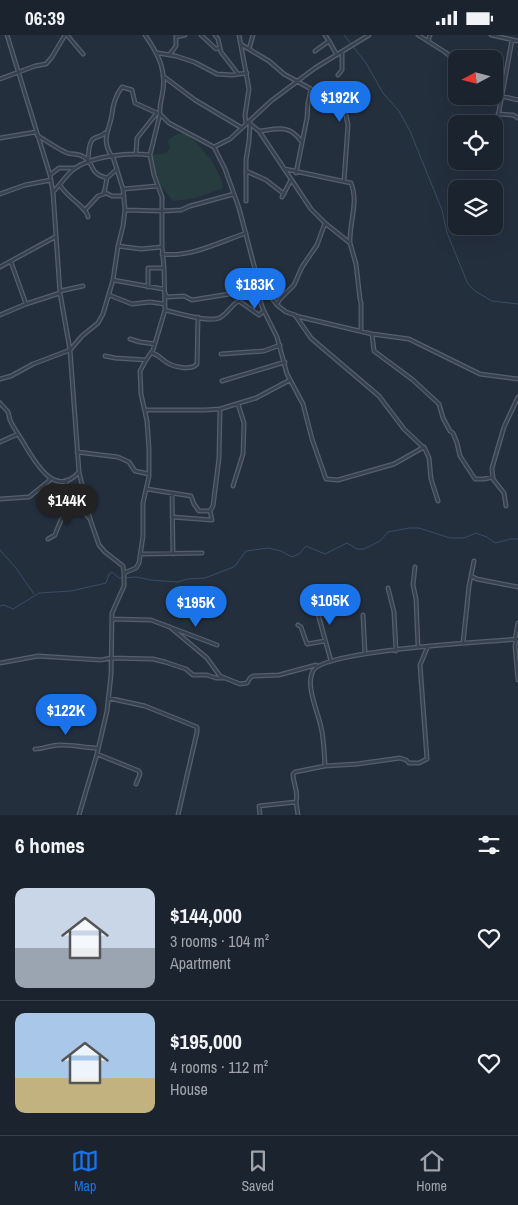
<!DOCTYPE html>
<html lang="en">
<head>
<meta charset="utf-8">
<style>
  :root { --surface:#1b232e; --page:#242b36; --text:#f1f3f6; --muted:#a0a4aa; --line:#39404a; --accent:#1a73e8 }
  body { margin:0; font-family:"Archivo Narrow",sans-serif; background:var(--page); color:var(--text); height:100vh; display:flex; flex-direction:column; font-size:19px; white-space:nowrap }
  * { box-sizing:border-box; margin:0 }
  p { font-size:16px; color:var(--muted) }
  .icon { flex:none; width:28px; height:28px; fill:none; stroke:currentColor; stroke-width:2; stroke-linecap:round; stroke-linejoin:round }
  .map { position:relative; height:780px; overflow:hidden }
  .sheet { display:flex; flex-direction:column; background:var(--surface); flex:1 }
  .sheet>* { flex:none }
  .needle { width:32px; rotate:263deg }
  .fabs { position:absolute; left:448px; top:15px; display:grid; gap:10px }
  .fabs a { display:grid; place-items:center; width:55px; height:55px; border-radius:10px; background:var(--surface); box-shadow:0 5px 20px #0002,0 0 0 1px var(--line); font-size:25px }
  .price { position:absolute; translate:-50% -42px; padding:0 11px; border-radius:18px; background:var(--accent); color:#fff; font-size:16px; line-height:32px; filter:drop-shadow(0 1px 2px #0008) }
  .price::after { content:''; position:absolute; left:50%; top:30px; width:15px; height:11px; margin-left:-8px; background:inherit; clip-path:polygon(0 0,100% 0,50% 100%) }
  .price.current { background:#222; color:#fff }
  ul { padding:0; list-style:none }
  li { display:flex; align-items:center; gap:15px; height:125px; padding:0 15px }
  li+li { border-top:1px solid var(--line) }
  li span { display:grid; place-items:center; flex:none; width:140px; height:100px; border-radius:10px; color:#555 }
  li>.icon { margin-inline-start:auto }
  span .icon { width:60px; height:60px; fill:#fffc; stroke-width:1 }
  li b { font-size:21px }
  h2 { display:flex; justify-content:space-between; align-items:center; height:60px; padding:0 15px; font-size:21px }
  .status { display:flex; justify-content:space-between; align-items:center; height:35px; padding:0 25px; background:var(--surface); direction:ltr }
  .status svg { height:14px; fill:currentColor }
  .menu { display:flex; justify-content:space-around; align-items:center; height:70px; border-top:1px solid var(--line); background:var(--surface); font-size:14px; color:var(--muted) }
  .menu a { display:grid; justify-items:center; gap:2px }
  .menu .current { color:var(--accent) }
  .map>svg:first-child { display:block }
  .green { fill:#263c3f }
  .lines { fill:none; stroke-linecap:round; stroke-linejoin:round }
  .stream { stroke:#394c67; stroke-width:1 }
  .minor-casing { stroke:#565f6c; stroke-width:5 }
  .minor { stroke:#38414e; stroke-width:2.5 }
</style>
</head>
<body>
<div class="status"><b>06:39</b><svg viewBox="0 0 49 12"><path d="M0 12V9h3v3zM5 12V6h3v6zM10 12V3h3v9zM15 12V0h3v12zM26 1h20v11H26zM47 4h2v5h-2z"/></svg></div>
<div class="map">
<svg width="518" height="780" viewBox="0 0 518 780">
  <rect width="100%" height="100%" fill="#242f3e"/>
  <path class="green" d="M 185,98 L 199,110 L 207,121 L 210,123 L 221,144 L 223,153 L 196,163 L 173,166 L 158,147 L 152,120 L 166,118 L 170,113 L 168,105 L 177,99 Z"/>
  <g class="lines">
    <path class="stream" d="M 344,0 L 366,28 L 383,58 L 399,76 L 410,96 L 442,175 L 447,198 L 468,249 L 475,256 L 492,266 L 518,269
      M 0,515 L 16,533 L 34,559
      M 0,571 L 4,570 L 13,574 L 39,558 L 71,556 L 102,549 L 106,548 L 109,539 L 112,537 L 119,543 L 137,542 L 150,545 L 178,547 L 187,544 L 205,543 L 231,533 L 235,531 L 246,516 L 268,513 L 281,516 L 292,522 L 299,519 L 306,511 L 325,519 L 347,508 L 357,514 L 364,514 L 380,506 L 388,497 L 409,493 L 419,493 L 450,503 L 464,503 L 476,498 L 487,502 L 495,508 L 511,504 L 518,504"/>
    <defs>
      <path id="minor" d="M 7,0 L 50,140 L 53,157 L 60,258 L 70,315 L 79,437 L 90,484 L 99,510 L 105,517 L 123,531 L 124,538 L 124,551 L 112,578 L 111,640 L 107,676 L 97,719 L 79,780
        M 67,0 L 83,19
        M 145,0 C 157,17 166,33 163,55 C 162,63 159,71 160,79 L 169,88 L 214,112 L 230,104 L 271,66 L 315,33 L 369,0
        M 201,0 L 216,14 L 219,13
        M 215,0 L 218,4 L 221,17 L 238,39
        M 239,0 L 249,54 L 245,80 L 246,89
        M 325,0 L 329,6
        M 418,0 L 445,17 L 456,26
        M 491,0 L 518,6
        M 176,2 L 185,0
        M 428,6 L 430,0
        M 242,10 L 269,26 L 284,39 L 311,54 L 346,80 L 348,90 L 344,146
        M 249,14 L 253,0
        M 315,16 L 329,6 L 337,20
        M 158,18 L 176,21 L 194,27 L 217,39 L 232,40 L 247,38
        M 170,19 L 176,11 L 176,0
        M 338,40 L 342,35 L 342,17
        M 163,41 L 195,65 L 242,93
        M 0,44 L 35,31 L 46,29 L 52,22 L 65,0
        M 494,55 L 501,61 L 518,65
        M 160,79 L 150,120 L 154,140 L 162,162 L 162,176 L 181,175 L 190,171 L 234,159
        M 498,79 L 513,80 L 518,83
        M 248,87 L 259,96 L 311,174 L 325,188 L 350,208 L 356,229 L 360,264 L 361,268 L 361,296
        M 494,91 L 498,82 L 512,5
        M 259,96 C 278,94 289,89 301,106
        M 37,100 C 46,106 55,112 65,117 C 71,121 76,117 84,122 C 96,130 88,138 107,143
        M 494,102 L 495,105 L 494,111
        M 0,103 L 36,97
        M 214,112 L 225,134 L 239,173 L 256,238 L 262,251 L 277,270 L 286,277 L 295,280 L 311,303 L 319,310 L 379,361 L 404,394 L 425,414 L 429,423 L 431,444 L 438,466
        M 136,118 L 137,103 L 157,78
        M 112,122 C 100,103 110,95 112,79 C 113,69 115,61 122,52 L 132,55 L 135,68 L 157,78
        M 88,125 C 89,119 88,108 93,104 C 97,101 101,102 105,98
        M 285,134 L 351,148 C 359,167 349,188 350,208
        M 246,136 L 266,145 L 284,159
        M 296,138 L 307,83 L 308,68 L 311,54
        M 50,140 L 59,133 L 75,133
        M 60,150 C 66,162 87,172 88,182
        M 124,154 L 157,151
        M 53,157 C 60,150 66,140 74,134 C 91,121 130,117 150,120
        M 104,157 L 112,161 L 124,161
        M 0,159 L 25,150 L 51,145
        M 282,162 L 291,145
        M 246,166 L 246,125 L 249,106 L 250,88
        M 86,174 L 98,161 L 104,159 L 107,143 L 116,135
        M 118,211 L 141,214 L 162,212
        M 162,219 C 190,223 220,207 246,198
        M 11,227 L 26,269
        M 0,232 L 55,202
        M 113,245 L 163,254
        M 148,252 L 148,233 L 164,233
        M 256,253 L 263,274 L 277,302 L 287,339 L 303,369 L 312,404 L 326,444 L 338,445 L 394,429 L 424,412
        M 60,256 L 83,251
        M 165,258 L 167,262 L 184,261 L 192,265 L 242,257 L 262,251
        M 109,260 L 132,269 L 150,267 L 165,269
        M 277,269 L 280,264 L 294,250 L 302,232 L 317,210 L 325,188
        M 165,275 C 177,278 212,289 221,282 C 228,278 232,269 239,266 L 259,280 L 264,276
        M 0,280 L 26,269 L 60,258
        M 296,281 L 372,299 L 409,304 L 480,339 L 518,344
        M 372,299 L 374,316 L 413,345 L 439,369 L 443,383 L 450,396 L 453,398 L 457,408 L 460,421 L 475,444 L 484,444 L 493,442
        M 130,304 L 140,307 L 155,309
        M 152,318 C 159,320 160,323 166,327 C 173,332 191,336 197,329 L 198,282
        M 221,319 L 264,316 L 280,310
        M 105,321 L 115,323 L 146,325
        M 0,344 L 11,341 L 33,329 L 70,315 L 82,301 L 98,288 L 103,279 L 113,245 L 118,211 L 123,191 L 125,175 L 123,154 L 113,122
        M 222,346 L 285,327
        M 0,368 C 2,371 6,374 8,377 C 9,379 9,382 10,385 C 14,394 21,403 26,412 C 37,430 56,463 79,437
        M 145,375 L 205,375 L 220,374 L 256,363 L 290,345
        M 0,407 L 18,399
        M 77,417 L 118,422 L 129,427 L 135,436 L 149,439
        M 67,445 L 64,455 L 66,462 L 75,467 L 90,484
        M 233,451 L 243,419 L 244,388 L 238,369
        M 147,454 L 191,461 L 194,469 L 199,476 L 210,476
        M 172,458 L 173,519
        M 0,464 L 29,462 L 49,446 L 50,443
        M 506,471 L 504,458 L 493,444 L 492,433 L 504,392 L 518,362
        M 172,482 L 212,485 L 210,476 L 213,471 L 219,423 L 220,374
        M 48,504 L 55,500 C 59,488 66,477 68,464
        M 141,519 L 202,518
        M 415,532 L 413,550 L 416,564 L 418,611
        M 124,538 L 136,533 L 139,528 L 143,501 L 143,468 L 149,441 L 149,414 L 147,386 L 141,359 L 140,336 L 146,325 L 153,315 L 165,275 L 164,233 L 162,212 L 162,176 L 125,175
        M 471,541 L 477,544 L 518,552
        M 388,553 L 394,577 L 396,616
        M 313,561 L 331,626
        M 363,580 L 365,619
        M 112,584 L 151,585 L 217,610
        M 298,590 L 301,592 L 307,609 L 325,606
        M 170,592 L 207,623 L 220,641 L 240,649 L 247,648 L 250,643 L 253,641 L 279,640 L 316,630
        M 516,604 L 515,611 L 518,645
        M 515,605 L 518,588
        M 463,608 L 469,551 L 474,526
        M 0,628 L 38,621 L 101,625 L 111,623 L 153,624 L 165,627 L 186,634 L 193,640 L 207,640 L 216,643 L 225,643
        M 108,663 L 145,671 L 197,692 L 197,697 L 178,780
        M 35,714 C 45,714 52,709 62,710 C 74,710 86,713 98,713
        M 97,719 L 139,736 L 140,739 L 136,749
        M 325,730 C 324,717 324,704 321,692 C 318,677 305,650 313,636 C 323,615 489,607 518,604
        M 296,767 L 298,780
        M 260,780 L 259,771 L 296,767 C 299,757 293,749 293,739 L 295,737 L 325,731 L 357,729 L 400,723 L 406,725 L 409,728 L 419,728 L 427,724 L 420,630 L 428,611"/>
    </defs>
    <use href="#minor" class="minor-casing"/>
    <use href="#minor" class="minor"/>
  </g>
</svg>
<div class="fabs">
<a><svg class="needle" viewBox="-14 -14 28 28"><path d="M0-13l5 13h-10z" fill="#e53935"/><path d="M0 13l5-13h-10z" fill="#a0a4aa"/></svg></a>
<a><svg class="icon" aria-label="locate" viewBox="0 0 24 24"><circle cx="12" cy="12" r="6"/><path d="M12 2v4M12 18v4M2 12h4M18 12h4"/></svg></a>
<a><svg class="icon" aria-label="layers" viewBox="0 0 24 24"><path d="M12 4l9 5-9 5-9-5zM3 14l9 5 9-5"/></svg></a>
</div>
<b class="price" style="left:340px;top:88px">$192K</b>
<b class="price" style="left:255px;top:275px">$183K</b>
<b class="price current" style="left:67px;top:491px">$144K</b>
<b class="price" style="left:330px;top:591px">$105K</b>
<b class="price" style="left:196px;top:593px">$195K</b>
<b class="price" style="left:66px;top:701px">$122K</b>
</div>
<section class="sheet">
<h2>6 homes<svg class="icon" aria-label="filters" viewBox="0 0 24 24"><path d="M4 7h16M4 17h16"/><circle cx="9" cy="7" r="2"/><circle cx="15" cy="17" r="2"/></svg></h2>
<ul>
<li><span style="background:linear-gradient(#c9d6e8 60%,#9aa5b1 0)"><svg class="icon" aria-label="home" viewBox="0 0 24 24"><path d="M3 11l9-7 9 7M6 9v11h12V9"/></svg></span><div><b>$144,000</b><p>3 rooms · 104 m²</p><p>Apartment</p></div><svg class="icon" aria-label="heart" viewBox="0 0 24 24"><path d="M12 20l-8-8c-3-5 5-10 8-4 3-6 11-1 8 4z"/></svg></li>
<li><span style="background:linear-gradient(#a9c7e8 65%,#c2b280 0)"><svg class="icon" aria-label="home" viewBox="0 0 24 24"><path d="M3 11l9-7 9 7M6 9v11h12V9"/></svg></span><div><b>$195,000</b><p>4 rooms · 112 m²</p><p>House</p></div><svg class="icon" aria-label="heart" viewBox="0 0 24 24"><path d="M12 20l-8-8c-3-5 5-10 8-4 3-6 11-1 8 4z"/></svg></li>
</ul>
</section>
<nav class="menu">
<a class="current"><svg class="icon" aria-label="map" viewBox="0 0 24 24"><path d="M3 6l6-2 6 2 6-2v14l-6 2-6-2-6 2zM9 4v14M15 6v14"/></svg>Map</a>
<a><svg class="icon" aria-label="saved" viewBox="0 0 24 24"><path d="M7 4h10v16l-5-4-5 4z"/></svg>Saved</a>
<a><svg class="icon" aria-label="home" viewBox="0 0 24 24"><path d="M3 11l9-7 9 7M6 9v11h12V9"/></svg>Home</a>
</nav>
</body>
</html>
